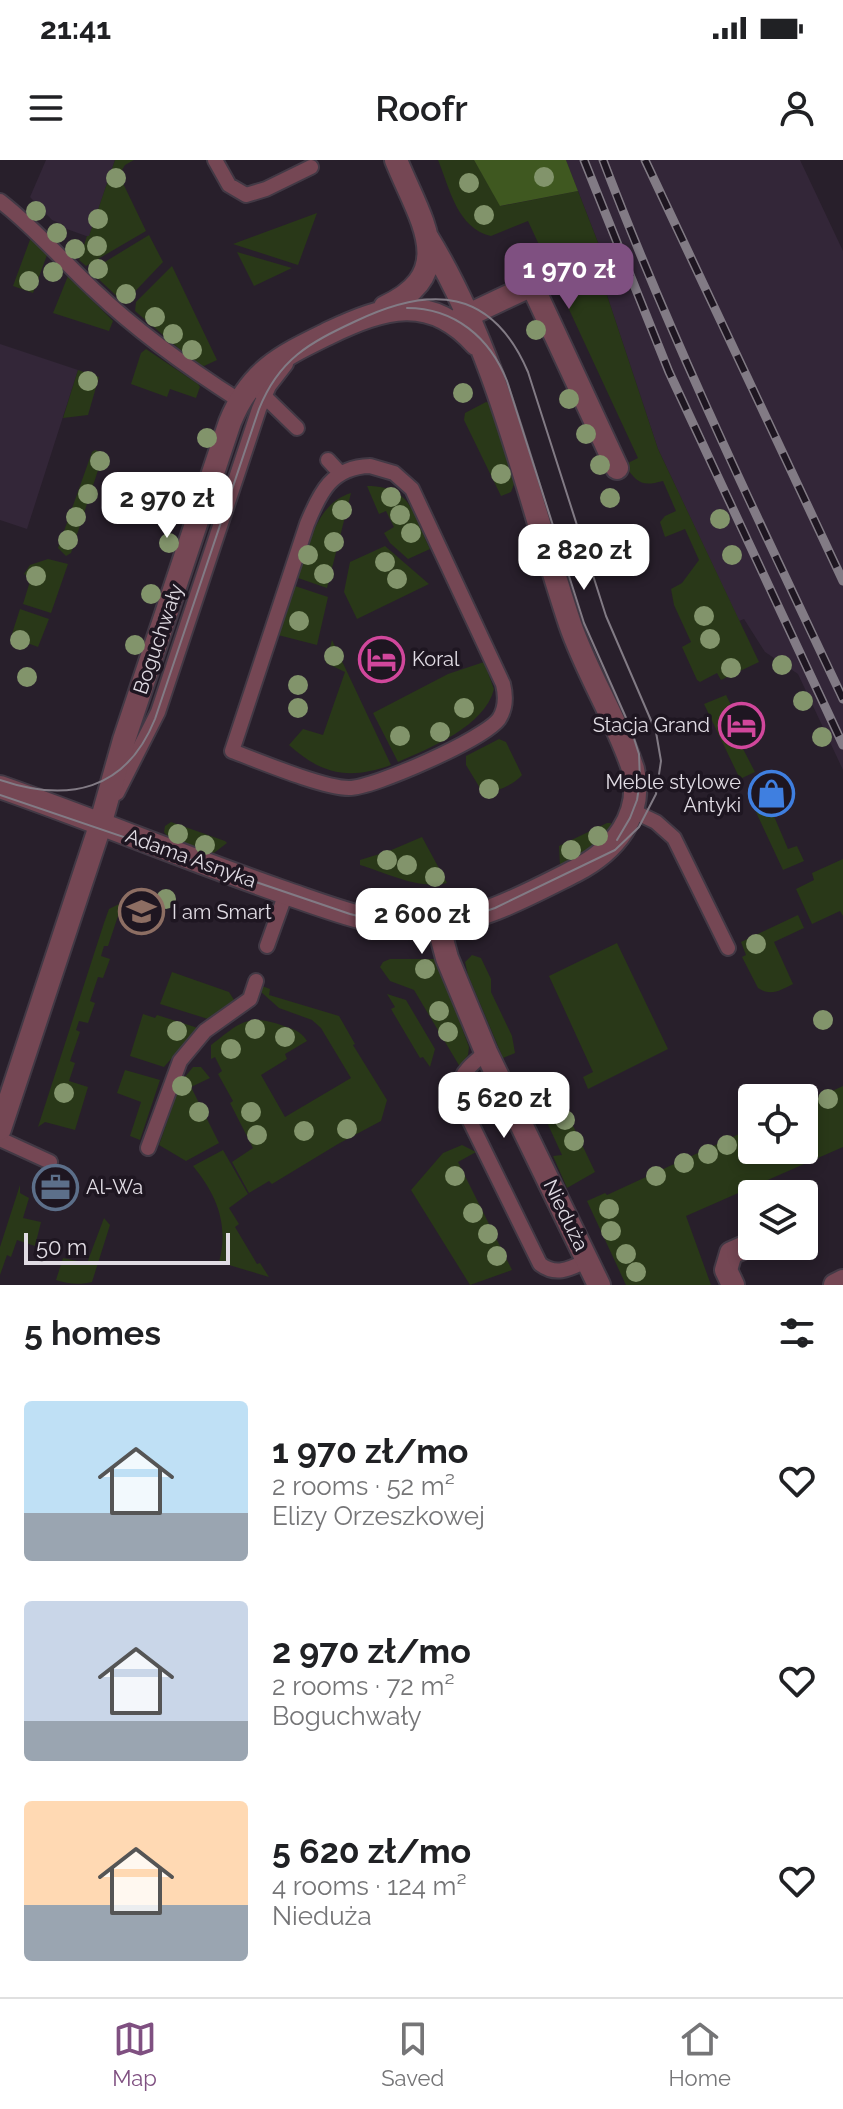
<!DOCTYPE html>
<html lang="en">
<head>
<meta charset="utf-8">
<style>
  :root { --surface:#fff; --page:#f6f6f6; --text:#202124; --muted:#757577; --line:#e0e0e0; --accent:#7f5081 }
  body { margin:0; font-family:Raleway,sans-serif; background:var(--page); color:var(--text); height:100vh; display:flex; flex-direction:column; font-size:30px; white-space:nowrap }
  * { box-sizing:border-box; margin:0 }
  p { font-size:26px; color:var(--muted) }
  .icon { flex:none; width:44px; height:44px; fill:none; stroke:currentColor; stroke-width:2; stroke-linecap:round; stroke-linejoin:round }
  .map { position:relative; height:1125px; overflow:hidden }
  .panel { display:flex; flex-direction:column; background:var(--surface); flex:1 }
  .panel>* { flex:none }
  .fabs { position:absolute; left:738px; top:924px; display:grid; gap:16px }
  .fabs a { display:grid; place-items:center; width:80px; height:80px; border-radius:8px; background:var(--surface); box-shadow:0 4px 12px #0003; font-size:40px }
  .scale { position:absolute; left:24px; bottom:20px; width:206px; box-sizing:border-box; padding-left:8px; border:4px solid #e1dce4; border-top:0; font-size:22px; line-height:28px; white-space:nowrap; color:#e1dce4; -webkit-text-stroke:6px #1e1621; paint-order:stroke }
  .price { position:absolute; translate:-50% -68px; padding:0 18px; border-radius:16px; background:#fff; color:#222; font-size:26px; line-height:52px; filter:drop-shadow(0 2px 4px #0008) }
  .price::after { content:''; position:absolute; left:50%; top:48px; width:24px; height:18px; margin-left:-12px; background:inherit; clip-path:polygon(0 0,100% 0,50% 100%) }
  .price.on { background:var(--accent); color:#fff }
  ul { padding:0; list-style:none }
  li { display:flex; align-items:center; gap:24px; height:200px; padding:0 24px }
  li span { display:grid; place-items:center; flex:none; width:224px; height:160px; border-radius:8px; color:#555 }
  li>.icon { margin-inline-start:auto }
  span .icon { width:96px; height:96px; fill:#fffc; stroke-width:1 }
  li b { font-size:34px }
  h2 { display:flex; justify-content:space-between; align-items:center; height:96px; padding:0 24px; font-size:34px }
  .status { display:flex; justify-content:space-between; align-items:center; height:56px; padding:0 40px; background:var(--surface); direction:ltr }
  .status svg { height:22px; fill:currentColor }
  header { display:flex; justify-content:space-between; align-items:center; height:104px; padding:0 24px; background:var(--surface); font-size:36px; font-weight:600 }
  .menu { display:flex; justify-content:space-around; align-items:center; height:112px; border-top:2px solid var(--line); background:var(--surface); font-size:22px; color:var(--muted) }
  .menu a { display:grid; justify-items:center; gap:4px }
  .menu .on { color:var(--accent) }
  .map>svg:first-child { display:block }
  .built { fill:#332638 }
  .green { fill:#293818 }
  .forest { fill:#3f5820 }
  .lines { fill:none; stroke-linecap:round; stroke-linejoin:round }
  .service-casing { stroke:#423945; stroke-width:18 }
  .minor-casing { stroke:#423945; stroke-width:26 }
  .service { stroke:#754754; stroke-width:14 }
  .minor { stroke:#754754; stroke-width:22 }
  .tram { stroke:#827b85; stroke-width:2 }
  .rail-casing { stroke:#827b85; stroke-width:9 }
  .rail { stroke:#1e1621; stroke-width:6; stroke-dasharray:18; stroke-linecap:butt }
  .tree { fill:#82946b }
  .labels { text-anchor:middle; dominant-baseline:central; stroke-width:7; stroke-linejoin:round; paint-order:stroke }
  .street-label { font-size:20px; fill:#e1dce4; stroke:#1e1621 }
  .poi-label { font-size:20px; fill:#e1dce4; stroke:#1e1621; text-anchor:start }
</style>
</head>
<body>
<div class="status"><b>21:41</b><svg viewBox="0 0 49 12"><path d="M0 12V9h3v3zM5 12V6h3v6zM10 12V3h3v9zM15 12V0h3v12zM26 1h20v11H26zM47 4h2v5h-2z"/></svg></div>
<header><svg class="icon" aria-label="menu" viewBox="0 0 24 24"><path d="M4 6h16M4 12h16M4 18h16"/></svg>Roofr<svg class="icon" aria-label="person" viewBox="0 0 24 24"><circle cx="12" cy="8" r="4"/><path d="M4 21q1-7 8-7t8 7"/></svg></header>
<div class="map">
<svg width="843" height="1125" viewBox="0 0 843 1125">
  <rect width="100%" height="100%" fill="#281f2b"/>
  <path class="built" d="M 46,0 L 115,0 L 89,77 L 64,68 L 64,65 L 52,60 L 30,37 Z
    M 566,0 L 800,0 L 843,91 L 843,610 L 798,514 L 765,492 L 744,459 L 739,461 L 658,289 L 596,102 L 599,85 Z
    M 0,184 L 78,210 L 27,369 L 0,360 Z"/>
  <path class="green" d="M 115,0 L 134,0 L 125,5 L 119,15 L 146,71 L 86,106 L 79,100 L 87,76 L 89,76 Z
    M 438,0 L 474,0 L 501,46 L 578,31 L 599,85 L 596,102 L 658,289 L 759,502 L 721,520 L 717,513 L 700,522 L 697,520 L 682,487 L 691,482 L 674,445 L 671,429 L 682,423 L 699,400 L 685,369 L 665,377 L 660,362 L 665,356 L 676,351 L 663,321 C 641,327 638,323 624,305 L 638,298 L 528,61 L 491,76 C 457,68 450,29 438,0 Z
    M 317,53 L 298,105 L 233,84 Z
    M 149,75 L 163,102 L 124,143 L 90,111 Z
    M 31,77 L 47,95 L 33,133 L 13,126 Z
    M 237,92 L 292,108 L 254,126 Z
    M 172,106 L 217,200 L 204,206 L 197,204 L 135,151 L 136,142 Z
    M 68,116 L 113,161 L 109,171 L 53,153 Z
    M 146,189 L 198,224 L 200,227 L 196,238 L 170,229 L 167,237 L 131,224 L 141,193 Z
    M 78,210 L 99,217 L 88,255 L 63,258 Z
    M 486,242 L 490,243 L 516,319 L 511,332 L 501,336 L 464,260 L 465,253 Z
    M 95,290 L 101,292 L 103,295 L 71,393 L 66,396 L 58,388 L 92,292 Z
    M 367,326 C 412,326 413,354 430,389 L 408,399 L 390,383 L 384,373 L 394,367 L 386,351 L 379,354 Z
    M 351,333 L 327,428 L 298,418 C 309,387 315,344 351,333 Z
    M 385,386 L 429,424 L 357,459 L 344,432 L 350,402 Z
    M 48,399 L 68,404 L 51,453 L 23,444 L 31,418 L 24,414 L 30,405 Z
    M 295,426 L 328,437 L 317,485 L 278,475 Z
    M 20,449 L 49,459 L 38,487 L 11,477 Z
    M 332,480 L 383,588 L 391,605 C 350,620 322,615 289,585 L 303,569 L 323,575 L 345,512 L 326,503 Z
    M 484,502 L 494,529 C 485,566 430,588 398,602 L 373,553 L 448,514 Z
    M 726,535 L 733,549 L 725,554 L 755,612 L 740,619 L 704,544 Z
    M 499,579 L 506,582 L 522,615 C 515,624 495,633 483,633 L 466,605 L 466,596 Z
    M 762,628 L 788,689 L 797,686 L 804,701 L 783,710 L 748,635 Z
    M 171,662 L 225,681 L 227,683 L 210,696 L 167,676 L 164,672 L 165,666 Z
    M 607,663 L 611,663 L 613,670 L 592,691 L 560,706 L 559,686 Z
    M 422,677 L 447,723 C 419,730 387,713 360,705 L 360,700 L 389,691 Z
    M 843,699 L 843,756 L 840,751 L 812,764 L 796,729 L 814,720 L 812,713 Z
    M 121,743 L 127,745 L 123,757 L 118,756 L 108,786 L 104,786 L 101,796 L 110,799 L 103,818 L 98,817 L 90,841 L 95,843 L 88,863 L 79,861 L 76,870 L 80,872 L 70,901 L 75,903 L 69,921 L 88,927 L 75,970 L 45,962 L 38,967 L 104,763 L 109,749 Z
    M 798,755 L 804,768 L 774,782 L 793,824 C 781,830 771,837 758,828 L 742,797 L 746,795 L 741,782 Z
    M 617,783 L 668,889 L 588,929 L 583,917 L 593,912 L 549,816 Z
    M 472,795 L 481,798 L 491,819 L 491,832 L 512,876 L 515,893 L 503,898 L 468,815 L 465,802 Z
    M 390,799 L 437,799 L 469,887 L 468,895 L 460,907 L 414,830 L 390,821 L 380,807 L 383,802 Z
    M 172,812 L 229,832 L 234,840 L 208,859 L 160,844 Z
    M 262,826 L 270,829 L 269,835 L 339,856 L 355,884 L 353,885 L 387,940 L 381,961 L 338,984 L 272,1024 L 269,1021 L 249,1033 L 232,1002 L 253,988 L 230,943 L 233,941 L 218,914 L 222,911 L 215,897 L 211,899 L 211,885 C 239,864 246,853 281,865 C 293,869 300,870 307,881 L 285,894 L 287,899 L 261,915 L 285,957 L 351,918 L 321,868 L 312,860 L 279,848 L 261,832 Z
    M 387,834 L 406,840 L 435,889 L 430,907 L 423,897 L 420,898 L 391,849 L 395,847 Z
    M 143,854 L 155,858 L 157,855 L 198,868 L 164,907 L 130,896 Z
    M 193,907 L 201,907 L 210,918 L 191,927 L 219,983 L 186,1001 L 159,985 L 181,922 Z
    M 125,910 L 160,920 L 140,980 L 130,976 L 141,942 L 117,933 Z
    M 843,926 L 843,987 L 686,1056 L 711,1125 L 626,1125 L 587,1041 L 605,1033 L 607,1035 L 752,968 L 752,990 L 804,990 L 804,944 Z
    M 537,930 L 544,939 L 558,934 L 595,1012 L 567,1028 L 553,996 L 562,995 L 533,932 Z
    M 462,985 L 476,992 L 458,1002 L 512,1110 L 470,1125 L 411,1030 L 443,993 Z
    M 223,990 L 248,1034 L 229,1048 L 239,1064 L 235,1067 L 257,1104 L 260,1103 L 269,1117 L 219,1102 C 229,1065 217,1035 193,1006 Z
    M 20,1025 L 20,1033 L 29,1038 L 23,1058 L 41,1062 L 35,1086 L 17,1080 L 11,1097 L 7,1095 L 0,1115 L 0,1087 Z
    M 104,1058 L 110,1065 L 92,1122 C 80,1125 67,1124 56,1120 L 63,1098 L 87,1103 Z"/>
  <path class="forest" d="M 474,0 L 566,0 L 578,31 L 500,46 Z"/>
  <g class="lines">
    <defs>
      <path id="service" d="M 215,0 L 229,25 L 246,35 L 266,29 L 311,7
        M 0,41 C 35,68 62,100 94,130 C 138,172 188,208 240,241
        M 260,232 L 297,268
        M 328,300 L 340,313
        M 370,306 L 394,313 L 412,329 L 503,524 C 506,536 506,548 499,559 C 484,579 374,628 349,628 C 323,628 259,601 232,591 L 307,364 C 320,332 332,307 370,306 Z
        M 117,633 L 158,552 L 259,249 L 269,226 L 286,204
        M 633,651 L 656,662 L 674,678 L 728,788
        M 267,786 L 286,733
        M 486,892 C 464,912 454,916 463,947 L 540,1104 C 557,1117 571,1108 588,1100
        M 0,979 L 50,1002
        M 148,988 L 180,901 L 205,871 L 250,839 L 256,821"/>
      <path id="minor" d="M 385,147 C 461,112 419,58 396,0
        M 458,160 L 532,125 L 617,308
        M 0,627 C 94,660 186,698 280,731 C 328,747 376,768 427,765 C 479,762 529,734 575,711 C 614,691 644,656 633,609 C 617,560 587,514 570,464 C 527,335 499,194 427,77
        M 438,764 L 447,798 L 486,892 L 599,1125
        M 0,969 L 99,669 L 124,580 L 230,262 C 251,210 282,196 329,173 C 384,147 430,132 476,184
        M 733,1125 L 726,1110 L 731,1093 L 747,1086
        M 835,1125 L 843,1121"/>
    </defs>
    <use href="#service" class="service-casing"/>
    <use href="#minor" class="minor-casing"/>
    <use href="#service" class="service"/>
    <use href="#minor" class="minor"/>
    <path class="tram" d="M 407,148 C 455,148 490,178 507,221 L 584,463 L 631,569 L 639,594 L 640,621 L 637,640 L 630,658 L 617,680
      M 0,620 C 68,643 126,631 155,559 L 259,249 C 279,199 309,183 356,161 C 431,125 492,128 528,212 L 606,456 L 656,572 L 661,601 L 656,634 L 639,667 L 615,690 L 495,748 L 460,760 L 429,765 L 386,763 L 350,754 L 0,635"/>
    <defs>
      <path id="rail" d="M 584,0 L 669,212 L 843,585
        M 603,0 C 673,184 759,361 843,539
        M 645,0 L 843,421"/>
    </defs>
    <use href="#rail" class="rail-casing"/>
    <use href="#rail" class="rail"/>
  </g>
  <g class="tree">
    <circle cx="544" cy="17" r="10"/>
    <circle cx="116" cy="18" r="10"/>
    <circle cx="469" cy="23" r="10"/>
    <circle cx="36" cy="51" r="10"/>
    <circle cx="484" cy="55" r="10"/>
    <circle cx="98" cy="59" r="10"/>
    <circle cx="57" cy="73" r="10"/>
    <circle cx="97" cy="86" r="10"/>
    <circle cx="75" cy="89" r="10"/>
    <circle cx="98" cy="109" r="10"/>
    <circle cx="53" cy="112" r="10"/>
    <circle cx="29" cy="121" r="10"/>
    <circle cx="126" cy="134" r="10"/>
    <circle cx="155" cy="157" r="10"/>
    <circle cx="536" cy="170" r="10"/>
    <circle cx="173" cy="174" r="10"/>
    <circle cx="192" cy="190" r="10"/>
    <circle cx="88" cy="221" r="10"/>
    <circle cx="463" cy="233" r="10"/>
    <circle cx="569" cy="239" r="10"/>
    <circle cx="586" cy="274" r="10"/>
    <circle cx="207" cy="278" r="10"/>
    <circle cx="100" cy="301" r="10"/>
    <circle cx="600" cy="305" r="10"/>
    <circle cx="501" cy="314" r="10"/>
    <circle cx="186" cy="333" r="10"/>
    <circle cx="88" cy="334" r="10"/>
    <circle cx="391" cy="337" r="10"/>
    <circle cx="610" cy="338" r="10"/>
    <circle cx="342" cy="350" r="10"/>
    <circle cx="400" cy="355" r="10"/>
    <circle cx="76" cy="357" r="10"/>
    <circle cx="720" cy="359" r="10"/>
    <circle cx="411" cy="373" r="10"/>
    <circle cx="68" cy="380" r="10"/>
    <circle cx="334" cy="382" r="10"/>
    <circle cx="169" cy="383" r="10"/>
    <circle cx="308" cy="395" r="10"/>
    <circle cx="732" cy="395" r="10"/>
    <circle cx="626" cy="396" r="10"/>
    <circle cx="385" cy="402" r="10"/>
    <circle cx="324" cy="414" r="10"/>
    <circle cx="36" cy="416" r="10"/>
    <circle cx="397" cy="419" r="10"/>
    <circle cx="151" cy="434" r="10"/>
    <circle cx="704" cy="456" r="10"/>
    <circle cx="299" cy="461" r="10"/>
    <circle cx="710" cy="479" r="10"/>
    <circle cx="20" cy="480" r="10"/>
    <circle cx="135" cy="485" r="10"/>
    <circle cx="334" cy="496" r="10"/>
    <circle cx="782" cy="505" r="10"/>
    <circle cx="731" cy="508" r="10"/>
    <circle cx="27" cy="517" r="10"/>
    <circle cx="298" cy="525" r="10"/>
    <circle cx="803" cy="541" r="10"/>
    <circle cx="298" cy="548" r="10"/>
    <circle cx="464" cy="548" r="10"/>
    <circle cx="440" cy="572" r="10"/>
    <circle cx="400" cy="576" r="10"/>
    <circle cx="822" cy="577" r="10"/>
    <circle cx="489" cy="629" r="10"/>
    <circle cx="178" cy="674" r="10"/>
    <circle cx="598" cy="676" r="10"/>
    <circle cx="205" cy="685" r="10"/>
    <circle cx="571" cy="690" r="10"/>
    <circle cx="387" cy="700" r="10"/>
    <circle cx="407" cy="705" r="10"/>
    <circle cx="435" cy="717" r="10"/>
    <circle cx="166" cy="739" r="10"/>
    <circle cx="756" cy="784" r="10"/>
    <circle cx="425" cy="809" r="10"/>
    <circle cx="439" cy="851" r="10"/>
    <circle cx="823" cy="860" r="10"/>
    <circle cx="255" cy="869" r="10"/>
    <circle cx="177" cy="871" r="10"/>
    <circle cx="448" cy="872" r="10"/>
    <circle cx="285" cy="877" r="10"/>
    <circle cx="231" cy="889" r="10"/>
    <circle cx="182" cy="926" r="10"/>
    <circle cx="64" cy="933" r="10"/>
    <circle cx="828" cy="939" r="10"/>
    <circle cx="199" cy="952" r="10"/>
    <circle cx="251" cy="952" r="10"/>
    <circle cx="565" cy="960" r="10"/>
    <circle cx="347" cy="969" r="10"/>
    <circle cx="304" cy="971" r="10"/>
    <circle cx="257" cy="975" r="10"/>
    <circle cx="574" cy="981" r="10"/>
    <circle cx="727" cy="985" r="10"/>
    <circle cx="708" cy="994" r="10"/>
    <circle cx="684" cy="1003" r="10"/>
    <circle cx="455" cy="1016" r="10"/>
    <circle cx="656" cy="1016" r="10"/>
    <circle cx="609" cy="1049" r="10"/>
    <circle cx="473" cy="1053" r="10"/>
    <circle cx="611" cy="1071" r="10"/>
    <circle cx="488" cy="1074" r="10"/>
    <circle cx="626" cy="1094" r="10"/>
    <circle cx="497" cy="1096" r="10"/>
    <circle cx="636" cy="1112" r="10"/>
  </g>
  <defs>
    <symbol id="hotel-ring" viewBox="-11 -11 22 22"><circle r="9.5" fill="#1e1621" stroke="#d1479c" stroke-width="1.5"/><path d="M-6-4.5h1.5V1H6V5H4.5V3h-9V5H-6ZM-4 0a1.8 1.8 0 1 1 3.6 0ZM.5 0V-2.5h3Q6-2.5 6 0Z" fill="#d1479c"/></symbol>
    <symbol id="shop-ring" viewBox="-11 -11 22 22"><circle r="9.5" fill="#1e1621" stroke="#3f7fe0" stroke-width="1.5"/><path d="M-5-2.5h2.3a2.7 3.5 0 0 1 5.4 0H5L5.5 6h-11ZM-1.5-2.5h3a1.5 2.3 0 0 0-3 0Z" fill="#3f7fe0"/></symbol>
    <symbol id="school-ring" viewBox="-11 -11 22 22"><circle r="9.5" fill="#1e1621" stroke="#8d6e63" stroke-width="1.5"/><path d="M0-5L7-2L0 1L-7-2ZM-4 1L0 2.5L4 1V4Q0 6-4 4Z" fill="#8d6e63"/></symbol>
    <symbol id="office-ring" viewBox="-11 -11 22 22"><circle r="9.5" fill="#1e1621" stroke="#5c6f8a" stroke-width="1.5"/><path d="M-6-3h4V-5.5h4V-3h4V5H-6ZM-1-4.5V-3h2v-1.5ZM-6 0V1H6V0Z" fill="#5c6f8a"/></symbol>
  </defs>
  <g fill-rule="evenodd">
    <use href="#hotel-ring" x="356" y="474" width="51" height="51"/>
    <use href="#hotel-ring" x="716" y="540" width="51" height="51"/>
    <use href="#shop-ring" x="746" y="608" width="51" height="51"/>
    <use href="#school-ring" x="116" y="726" width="51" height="51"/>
    <use href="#office-ring" x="30" y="1002" width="51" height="51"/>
  </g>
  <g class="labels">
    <g class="street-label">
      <text transform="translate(158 479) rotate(-71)">Boguchwały</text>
      <text transform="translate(191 698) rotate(20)">Adama Asnyka</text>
      <text transform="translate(566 1055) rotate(64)">Nieduża</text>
    </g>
    <g class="poi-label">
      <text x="412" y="499">Koral</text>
      <text x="710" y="565" text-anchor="end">Stacja Grand</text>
      <text x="741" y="622" text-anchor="end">Meble stylowe<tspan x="741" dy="23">Antyki</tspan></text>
      <text x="172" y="752">I am Smart</text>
      <text x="86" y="1027">Al-Wa</text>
    </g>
  </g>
</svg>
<div class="fabs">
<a><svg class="icon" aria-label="locate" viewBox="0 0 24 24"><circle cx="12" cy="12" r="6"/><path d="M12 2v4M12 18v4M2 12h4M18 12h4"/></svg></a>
<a><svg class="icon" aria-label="layers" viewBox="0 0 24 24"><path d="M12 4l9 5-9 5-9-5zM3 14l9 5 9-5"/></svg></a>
</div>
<div class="scale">50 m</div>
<b class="price on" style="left:569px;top:151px">1 970 zł</b>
<b class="price" style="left:167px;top:380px">2 970 zł</b>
<b class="price" style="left:584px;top:432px">2 820 zł</b>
<b class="price" style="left:422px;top:796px">2 600 zł</b>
<b class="price" style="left:504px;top:980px">5 620 zł</b>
</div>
<section class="panel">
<h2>5 homes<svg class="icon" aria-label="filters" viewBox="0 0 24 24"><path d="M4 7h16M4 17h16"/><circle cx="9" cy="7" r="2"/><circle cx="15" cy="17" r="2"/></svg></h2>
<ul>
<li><span style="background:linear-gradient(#bfe0f5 70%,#9aa5b1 0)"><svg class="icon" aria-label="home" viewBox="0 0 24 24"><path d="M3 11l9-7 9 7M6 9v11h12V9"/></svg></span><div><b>1 970 zł/mo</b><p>2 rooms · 52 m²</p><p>Elizy Orzeszkowej</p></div><svg class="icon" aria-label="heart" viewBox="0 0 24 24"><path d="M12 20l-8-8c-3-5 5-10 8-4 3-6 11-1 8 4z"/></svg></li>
<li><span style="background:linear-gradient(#c9d6e8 75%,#9aa5b1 0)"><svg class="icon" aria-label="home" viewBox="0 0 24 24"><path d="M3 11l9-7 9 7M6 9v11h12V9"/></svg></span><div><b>2 970 zł/mo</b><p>2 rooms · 72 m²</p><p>Boguchwały</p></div><svg class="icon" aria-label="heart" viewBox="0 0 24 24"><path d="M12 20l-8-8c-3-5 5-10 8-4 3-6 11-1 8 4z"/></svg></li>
<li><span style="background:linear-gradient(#ffd9b3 65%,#9aa5b1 0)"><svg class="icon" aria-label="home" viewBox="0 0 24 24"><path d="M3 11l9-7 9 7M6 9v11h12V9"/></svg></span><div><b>5 620 zł/mo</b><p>4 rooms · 124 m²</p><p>Nieduża</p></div><svg class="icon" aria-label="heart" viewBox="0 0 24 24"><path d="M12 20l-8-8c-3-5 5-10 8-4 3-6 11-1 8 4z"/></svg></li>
</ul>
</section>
<nav class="menu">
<a class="on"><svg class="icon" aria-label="map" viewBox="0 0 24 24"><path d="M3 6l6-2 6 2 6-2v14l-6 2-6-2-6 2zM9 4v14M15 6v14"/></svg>Map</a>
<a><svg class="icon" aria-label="saved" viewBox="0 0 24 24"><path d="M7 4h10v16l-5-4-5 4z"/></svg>Saved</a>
<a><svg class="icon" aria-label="home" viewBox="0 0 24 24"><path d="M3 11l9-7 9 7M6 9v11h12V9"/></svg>Home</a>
</nav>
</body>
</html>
